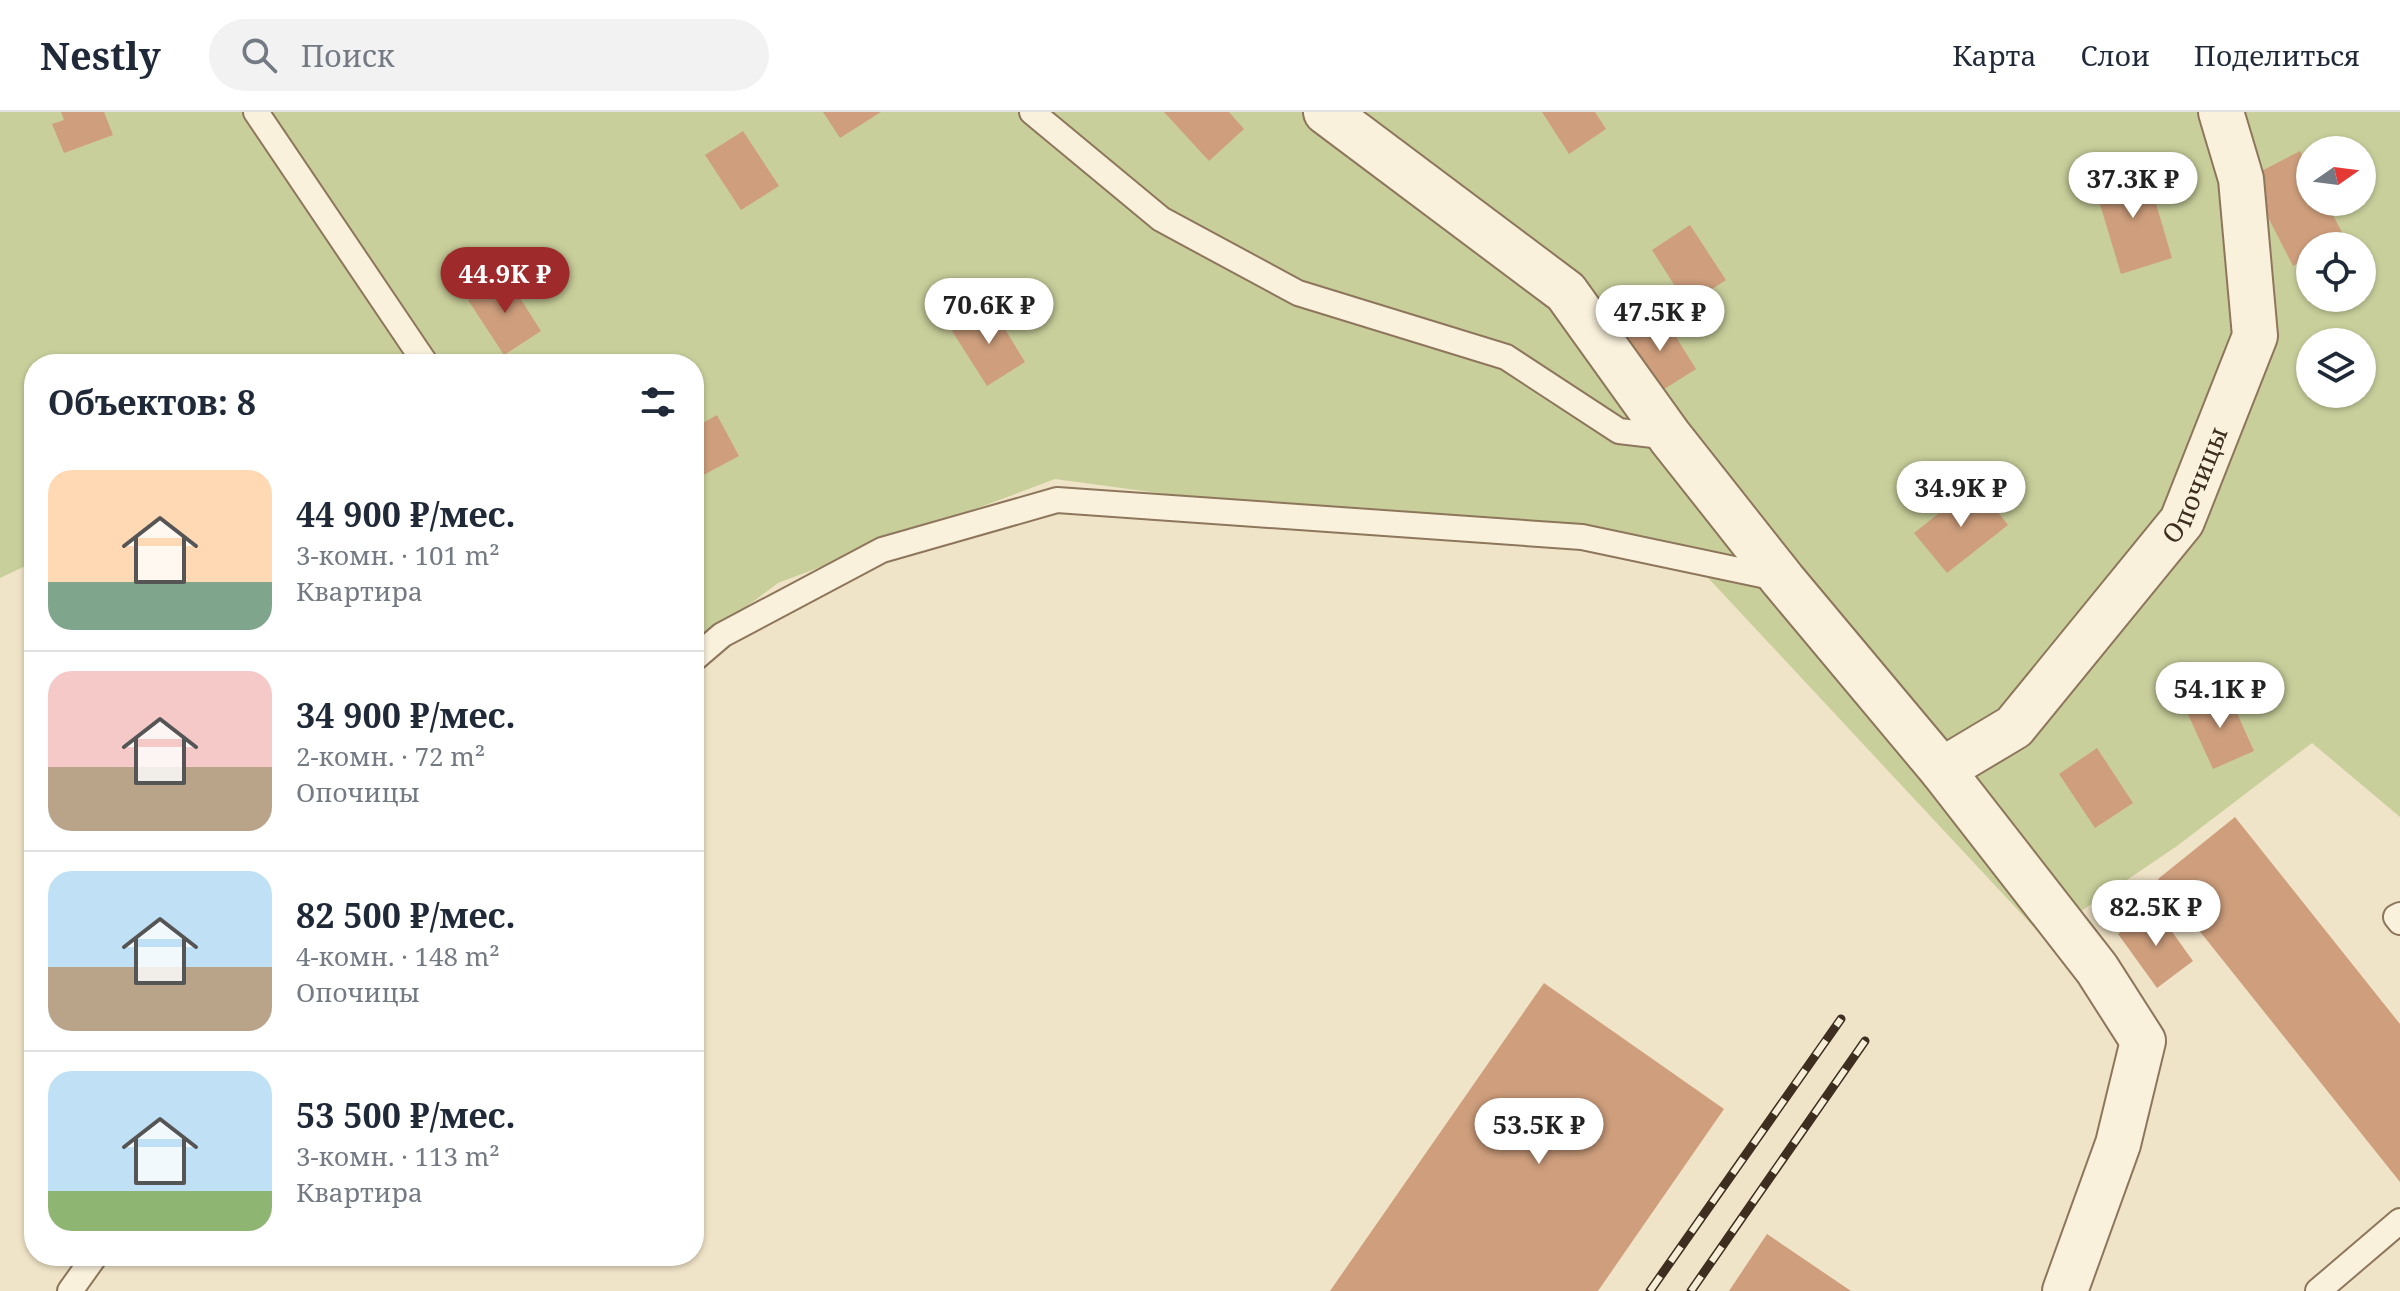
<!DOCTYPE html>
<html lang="ru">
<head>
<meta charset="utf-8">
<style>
  :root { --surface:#fff; --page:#f2f2f3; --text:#1f2937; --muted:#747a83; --line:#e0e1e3; --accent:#9e2a2b }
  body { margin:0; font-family:"Noto Serif",serif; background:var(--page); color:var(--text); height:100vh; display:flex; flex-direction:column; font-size:30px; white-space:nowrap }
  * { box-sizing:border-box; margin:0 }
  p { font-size:26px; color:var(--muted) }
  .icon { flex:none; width:44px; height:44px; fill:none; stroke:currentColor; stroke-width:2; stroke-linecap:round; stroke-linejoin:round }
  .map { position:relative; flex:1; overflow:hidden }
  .panel { position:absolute; left:24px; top:242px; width:680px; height:912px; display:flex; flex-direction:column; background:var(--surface); border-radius:32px; box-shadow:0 2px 6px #0004 }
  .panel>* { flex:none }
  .needle { width:52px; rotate:76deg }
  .controls { position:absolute; left:2296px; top:24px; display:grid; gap:16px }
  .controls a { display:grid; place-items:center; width:80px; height:80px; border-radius:50%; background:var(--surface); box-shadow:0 2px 6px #0004; font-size:40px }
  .price { position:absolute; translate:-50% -68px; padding:0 18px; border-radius:28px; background:#fff; color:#222; font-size:26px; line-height:52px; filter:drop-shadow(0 2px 4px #0008) }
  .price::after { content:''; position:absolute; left:50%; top:48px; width:24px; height:18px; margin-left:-12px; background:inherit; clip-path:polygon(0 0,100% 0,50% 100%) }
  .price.current { background:var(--accent); color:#fff }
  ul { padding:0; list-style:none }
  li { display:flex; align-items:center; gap:24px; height:200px; padding:0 24px }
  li+li { border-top:2px solid var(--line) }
  li span { display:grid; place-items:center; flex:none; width:224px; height:160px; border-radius:24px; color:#555 }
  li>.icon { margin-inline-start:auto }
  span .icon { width:96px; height:96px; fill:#fffc; stroke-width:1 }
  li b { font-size:34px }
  h2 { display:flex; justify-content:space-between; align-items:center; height:96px; padding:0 24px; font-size:34px }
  header { display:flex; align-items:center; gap:48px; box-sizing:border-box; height:112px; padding:0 40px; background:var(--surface); border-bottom:2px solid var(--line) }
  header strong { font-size:38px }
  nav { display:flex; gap:44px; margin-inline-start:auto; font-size:28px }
  .search { width:560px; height:72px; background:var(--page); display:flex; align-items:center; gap:20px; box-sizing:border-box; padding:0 28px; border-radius:44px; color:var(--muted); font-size:30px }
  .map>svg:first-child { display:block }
  .green { fill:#c9cf9b; fill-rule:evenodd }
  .building { fill:#cf9f7d }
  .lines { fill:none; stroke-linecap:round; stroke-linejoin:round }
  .service-casing { stroke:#8d765c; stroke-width:28 }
  .minor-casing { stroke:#8d765c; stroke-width:48 }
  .service { stroke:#faf1dc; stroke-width:24 }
  .minor { stroke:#faf1dc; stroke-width:44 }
  .rail-casing { stroke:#3d2e20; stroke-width:9 }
  .rail { stroke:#f7eed8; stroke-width:6; stroke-dasharray:18; stroke-linecap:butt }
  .labels { text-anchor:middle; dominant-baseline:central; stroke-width:7; stroke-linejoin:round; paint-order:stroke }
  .street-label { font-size:26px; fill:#3d2e20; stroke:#f7eed8 }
</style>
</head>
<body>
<header>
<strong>Nestly</strong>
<div class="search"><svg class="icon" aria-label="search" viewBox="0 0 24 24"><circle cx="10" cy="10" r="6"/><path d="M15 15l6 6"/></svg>Поиск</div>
<nav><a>Карта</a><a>Слои</a><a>Поделиться</a></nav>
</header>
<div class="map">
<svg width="2400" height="1179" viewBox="0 0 2400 1179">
  <rect width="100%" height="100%" fill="#f0e4c8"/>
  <path class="green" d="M 0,0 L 2400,0 L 2400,705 L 2312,631 L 2177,734 L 2043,825 L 1697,454 L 1055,367 L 778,471 L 694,534 L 694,252 L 34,252 L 34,450 L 0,466 ZM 2310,38 L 2362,38 L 2362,90 L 2310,90 ZM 2310,134 L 2362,134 L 2362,186 L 2310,186 ZM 2310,230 L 2362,230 L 2362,282 L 2310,282 Z"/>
  <path class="building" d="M 61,0 L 104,0 L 113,23 L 64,41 L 52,12 L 64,8 Z
    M 823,0 L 881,0 L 840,26 Z
    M 1164,0 L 1229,0 L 1244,17 L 1209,49 Z
    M 1542,0 L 1595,0 L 1606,17 L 1569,42 Z
    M 743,19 L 779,74 L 741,98 L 705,43 Z
    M 2300,39 L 2310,59 L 2310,90 L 2326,90 L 2345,126 L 2330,134 L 2310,134 L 2310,145 L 2293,154 L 2248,66 Z
    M 2145,54 L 2172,146 L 2121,162 L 2093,69 Z
    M 1690,113 L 1726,168 L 1687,193 L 1652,138 Z
    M 506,164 L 541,219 L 504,243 L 468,188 Z
    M 991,194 L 1025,250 L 987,274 L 952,219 Z
    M 1661,201 L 1696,257 L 1658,281 L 1623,226 Z
    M 717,303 L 739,344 L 694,368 L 694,316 Z
    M 1976,372 L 2008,413 L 1947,461 L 1914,421 Z
    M 2227,579 L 2254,639 L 2213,657 L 2186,598 Z
    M 2097,636 L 2133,691 L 2095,716 L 2059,662 Z
    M 2235,705 L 2400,912 L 2400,1070 L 2158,767 Z
    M 2155,796 L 2193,849 L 2157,876 L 2118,822 Z
    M 1544,871 L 1724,997 L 1598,1179 L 1330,1179 Z
    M 1767,1122 L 1851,1179 L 1729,1179 Z"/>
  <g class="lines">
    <defs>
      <path id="service" d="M 256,0 L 426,252
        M 1032,0 L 1161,107 L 1298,181 L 1506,245 L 1619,319 L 1670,325
        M 694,547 L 722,523 L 882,438 L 1057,388 L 1582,425 L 1781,467
        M 2400,803 L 2396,805 L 2400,810
        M 70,1179 L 95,1144
        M 2318,1179 L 2400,1109"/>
      <g id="minor">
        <path d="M 1326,0 L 1566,180 L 1670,325 L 1783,468 L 1942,658 L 2097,857 L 2143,929 L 2118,1032 L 2065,1179"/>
        <path id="s1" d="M 1942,658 L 2014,615 L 2182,409 L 2255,224 L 2241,67 L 2221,0"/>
      </g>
    </defs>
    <use href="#service" class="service-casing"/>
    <use href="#minor" class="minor-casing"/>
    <use href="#service" class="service"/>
    <use href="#minor" class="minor"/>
    <defs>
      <path id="rail" d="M 1650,1179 L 1841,907
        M 1691,1179 L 1865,929"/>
    </defs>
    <use href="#rail" class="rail-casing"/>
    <use href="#rail" class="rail"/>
  </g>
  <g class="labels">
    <g class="street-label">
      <text stroke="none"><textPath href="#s1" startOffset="388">Опочицы</textPath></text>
    </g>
  </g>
</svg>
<div class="controls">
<a><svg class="needle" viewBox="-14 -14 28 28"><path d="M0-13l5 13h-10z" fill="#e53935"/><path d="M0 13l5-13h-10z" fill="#747a83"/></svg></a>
<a><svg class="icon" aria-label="locate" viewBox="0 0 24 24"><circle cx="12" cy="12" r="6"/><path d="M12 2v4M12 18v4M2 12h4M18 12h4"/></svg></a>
<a><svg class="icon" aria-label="layers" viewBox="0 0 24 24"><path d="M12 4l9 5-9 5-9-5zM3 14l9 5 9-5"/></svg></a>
</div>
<b class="price" style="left:2133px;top:108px">37.3K ₽</b>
<b class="price current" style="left:505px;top:203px">44.9K ₽</b>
<b class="price" style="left:989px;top:234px">70.6K ₽</b>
<b class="price" style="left:1660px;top:241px">47.5K ₽</b>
<b class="price" style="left:1961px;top:417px">34.9K ₽</b>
<b class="price" style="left:2220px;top:618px">54.1K ₽</b>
<b class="price" style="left:2156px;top:836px">82.5K ₽</b>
<b class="price" style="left:1539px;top:1054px">53.5K ₽</b>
<section class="panel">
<h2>Объектов: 8<svg class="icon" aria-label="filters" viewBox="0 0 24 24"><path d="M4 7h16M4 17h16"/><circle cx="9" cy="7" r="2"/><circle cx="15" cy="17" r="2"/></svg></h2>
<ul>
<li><span style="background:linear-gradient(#ffd9b3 70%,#7fa58c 0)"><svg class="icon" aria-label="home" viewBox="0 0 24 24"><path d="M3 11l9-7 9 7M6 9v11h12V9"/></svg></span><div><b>44 900 ₽/мес.</b><p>3-комн. · 101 m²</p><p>Квартира</p></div></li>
<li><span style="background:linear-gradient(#f6c9c9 60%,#b9a48a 0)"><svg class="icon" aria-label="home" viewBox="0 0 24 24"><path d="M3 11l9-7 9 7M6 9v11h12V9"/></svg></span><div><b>34 900 ₽/мес.</b><p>2-комн. · 72 m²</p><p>Опочицы</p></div></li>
<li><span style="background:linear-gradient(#bfe0f5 60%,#b9a48a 0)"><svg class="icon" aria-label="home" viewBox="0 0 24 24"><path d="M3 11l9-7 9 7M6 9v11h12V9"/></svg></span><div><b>82 500 ₽/мес.</b><p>4-комн. · 148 m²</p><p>Опочицы</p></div></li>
<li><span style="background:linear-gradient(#bfe0f5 75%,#8fb573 0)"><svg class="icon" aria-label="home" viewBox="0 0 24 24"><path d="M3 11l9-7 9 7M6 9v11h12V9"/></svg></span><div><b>53 500 ₽/мес.</b><p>3-комн. · 113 m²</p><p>Квартира</p></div></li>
</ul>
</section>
</div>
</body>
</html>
